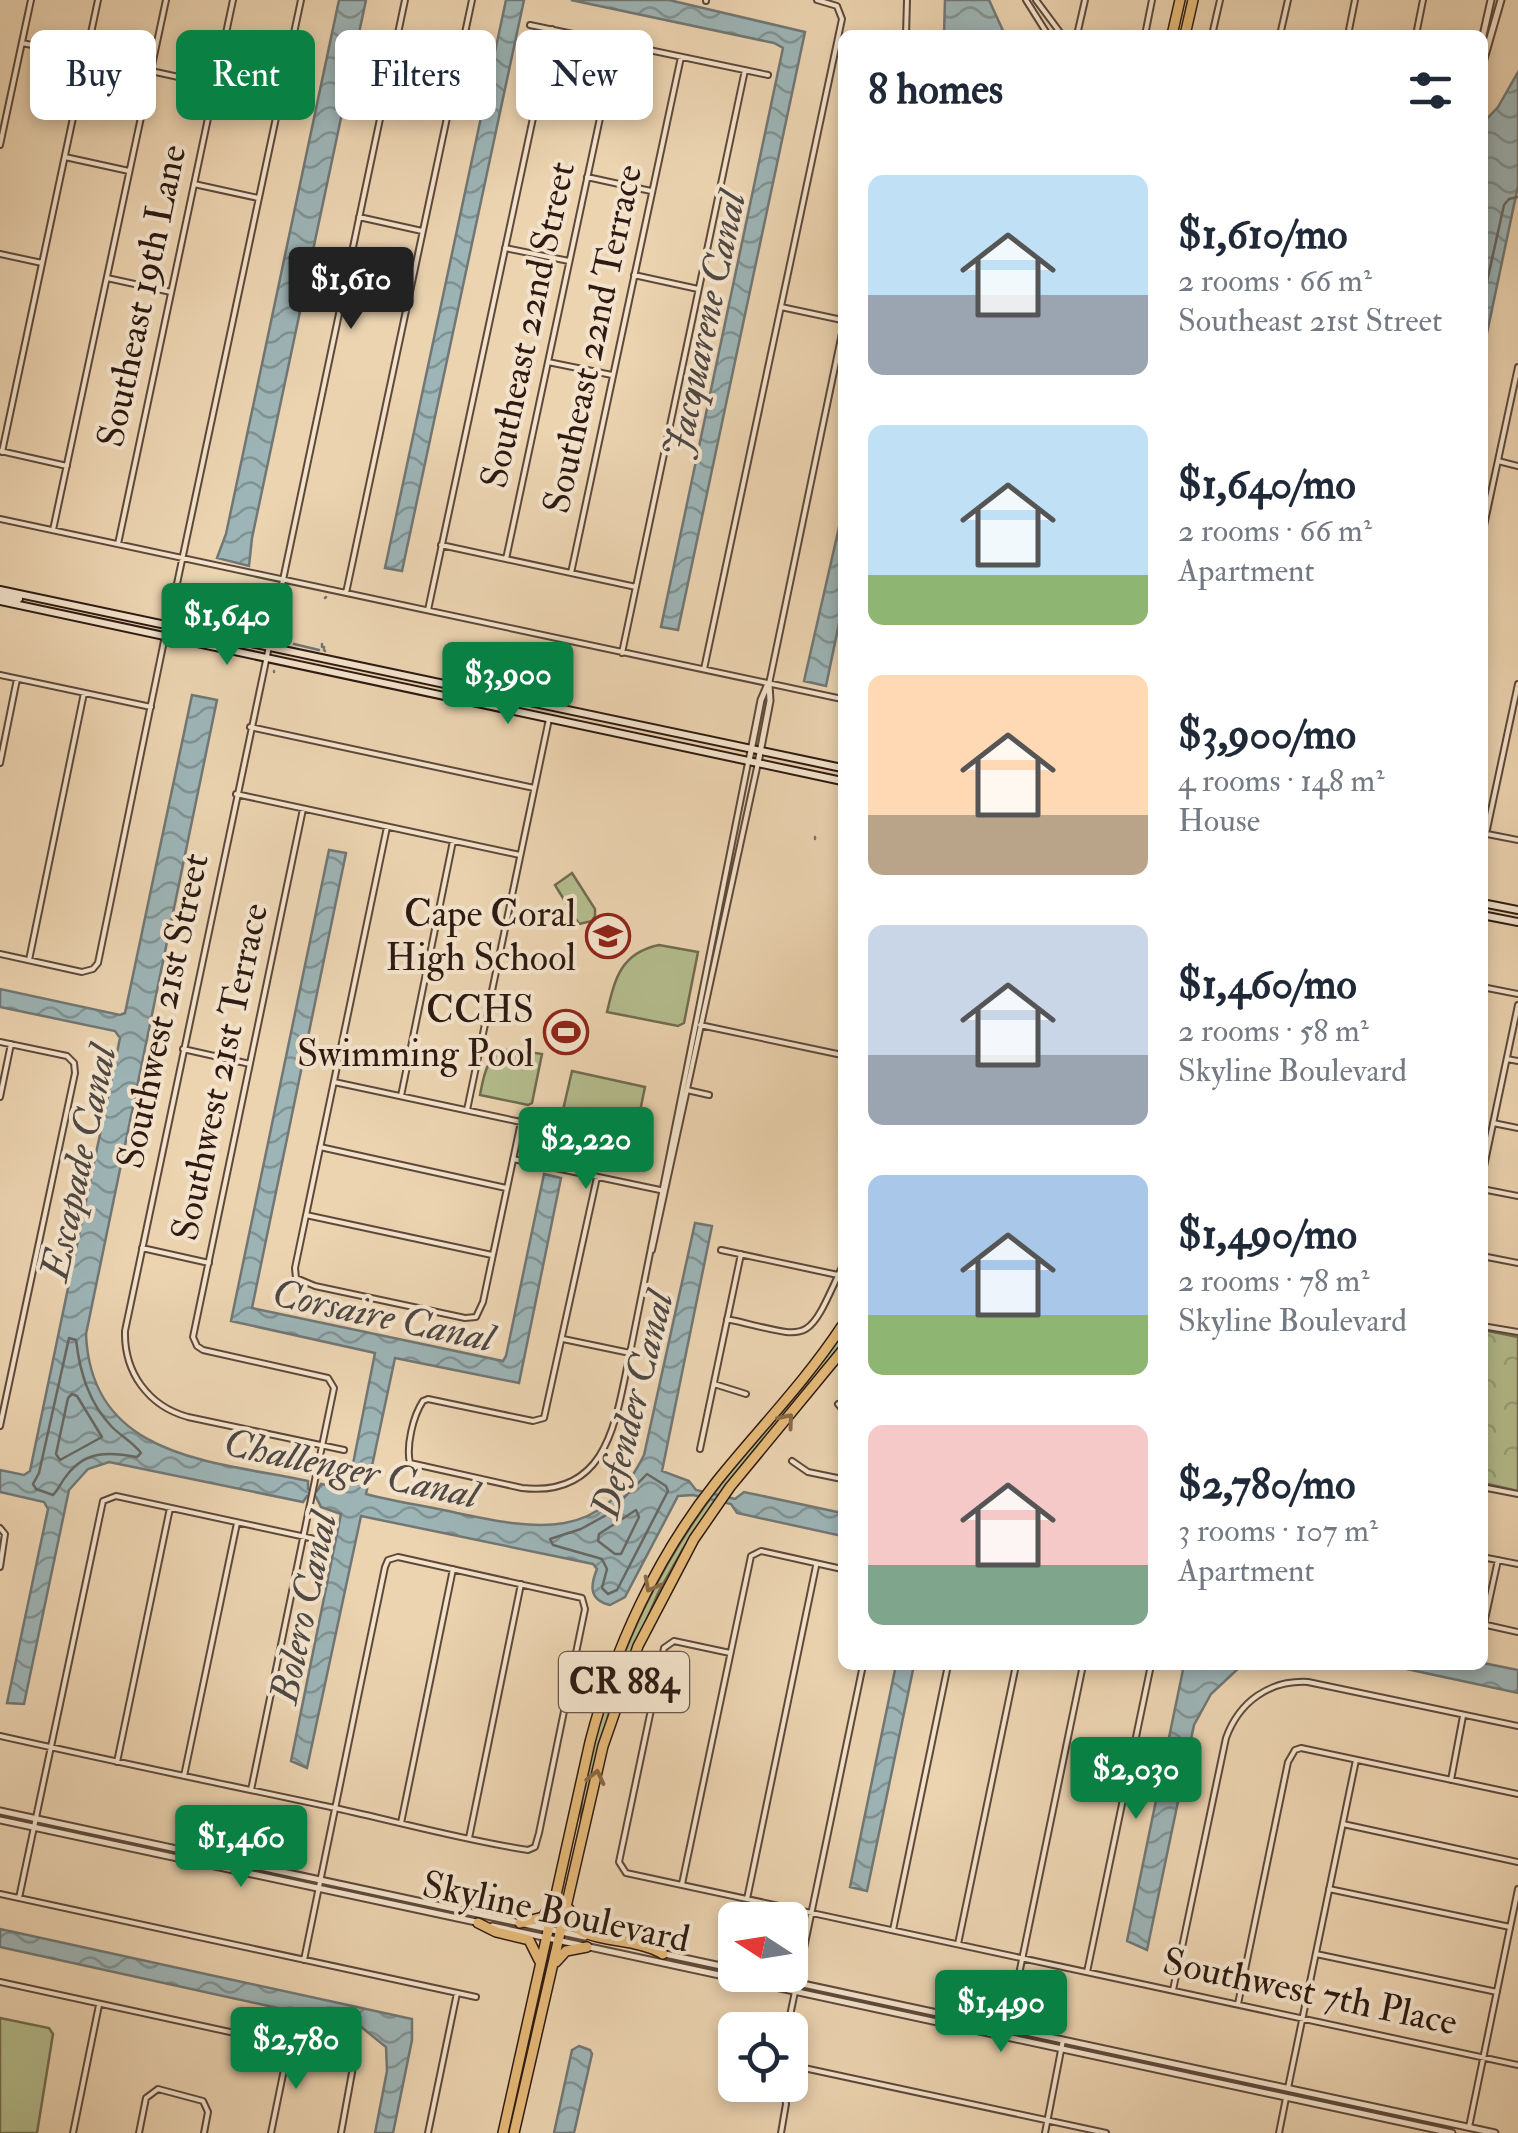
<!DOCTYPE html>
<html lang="en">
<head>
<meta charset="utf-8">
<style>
  :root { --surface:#fff; --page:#f2f2f3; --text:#1f2937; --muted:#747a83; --accent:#0b8043 }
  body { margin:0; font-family:"IM FELL Double Pica",serif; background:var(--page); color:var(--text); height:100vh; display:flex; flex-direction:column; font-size:38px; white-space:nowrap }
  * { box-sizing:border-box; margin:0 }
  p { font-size:32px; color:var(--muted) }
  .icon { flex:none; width:55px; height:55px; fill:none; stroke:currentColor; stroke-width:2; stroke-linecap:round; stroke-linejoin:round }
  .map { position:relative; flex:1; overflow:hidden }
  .panel { position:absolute; left:838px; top:30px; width:650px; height:1640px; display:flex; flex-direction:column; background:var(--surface); border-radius:15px; box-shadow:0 5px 15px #0003 }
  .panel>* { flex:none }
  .guide { position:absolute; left:30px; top:30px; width:658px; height:90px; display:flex; gap:20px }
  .needle { width:65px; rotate:282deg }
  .buttons { position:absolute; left:718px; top:1902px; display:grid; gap:20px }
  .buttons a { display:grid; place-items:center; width:90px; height:90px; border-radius:15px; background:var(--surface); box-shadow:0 5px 15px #0003; font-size:50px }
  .price { position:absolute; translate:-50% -85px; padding:0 22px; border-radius:10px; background:var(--accent); color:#fff; font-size:32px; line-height:65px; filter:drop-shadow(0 2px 5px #0008) }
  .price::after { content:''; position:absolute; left:50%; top:60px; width:30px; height:22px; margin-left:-15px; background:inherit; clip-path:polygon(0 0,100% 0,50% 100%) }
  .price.on { background:#222; color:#fff }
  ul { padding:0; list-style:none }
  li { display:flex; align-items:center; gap:30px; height:250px; padding:0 30px }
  li span { display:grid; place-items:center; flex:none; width:280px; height:200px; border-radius:15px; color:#555 }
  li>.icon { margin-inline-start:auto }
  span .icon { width:120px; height:120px; fill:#fffc; stroke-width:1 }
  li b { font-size:42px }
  h2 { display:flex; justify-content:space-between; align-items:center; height:120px; padding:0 30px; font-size:42px }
  .chip { padding:0 35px; border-radius:15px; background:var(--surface); box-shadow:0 5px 15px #0003; font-size:35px; line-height:90px }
  .chip.on { background:var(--accent); color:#fff }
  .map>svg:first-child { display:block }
  .green { fill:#b4bd8e; stroke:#716c50; stroke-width:2.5 }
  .park { fill:url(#park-crowns); stroke:#716c50; stroke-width:2.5 }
  .water { fill:url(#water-waves); stroke:#717775; stroke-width:2.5 }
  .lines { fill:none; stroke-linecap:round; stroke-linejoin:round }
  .shore { stroke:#666864; stroke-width:2.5 }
  .stream { stroke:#717775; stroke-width:2.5 }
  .minor-casing { stroke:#5e483a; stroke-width:8 }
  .tertiary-casing { stroke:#5e483a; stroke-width:9 }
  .secondary-casing { stroke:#2e1a12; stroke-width:10 }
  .trunk-casing { stroke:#2e1a12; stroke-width:12 }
  .minor { stroke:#f3e3cc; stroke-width:4 }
  .tertiary { stroke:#f3e3cc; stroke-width:5 }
  .secondary { stroke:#f3e3cc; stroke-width:6 }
  .trunk { stroke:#e6ba78; stroke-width:9 }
  .oneway { stroke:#8a6a45 }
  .labels { text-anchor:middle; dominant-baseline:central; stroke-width:8; stroke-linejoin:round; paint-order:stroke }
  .shield { fill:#f3e3cc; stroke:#69564a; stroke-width:2.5 }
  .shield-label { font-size:35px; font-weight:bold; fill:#2e1a12 }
  .street-label { font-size:38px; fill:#2e1a12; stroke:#f3e3cc }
  .poi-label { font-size:38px; fill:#2e1a12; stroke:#f3e3cc; text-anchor:end }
  .water-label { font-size:40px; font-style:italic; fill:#4f4844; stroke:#f3e3cc }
</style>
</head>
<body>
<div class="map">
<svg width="1518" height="2133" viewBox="0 0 1518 2133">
  <defs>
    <pattern id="park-crowns" width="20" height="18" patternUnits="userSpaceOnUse" patternTransform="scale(2.5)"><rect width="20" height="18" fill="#b4bd8e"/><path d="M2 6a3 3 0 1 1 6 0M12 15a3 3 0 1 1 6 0" fill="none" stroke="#9ba279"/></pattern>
    <pattern id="water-waves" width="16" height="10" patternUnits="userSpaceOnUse" patternTransform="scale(2.5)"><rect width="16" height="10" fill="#9db5b7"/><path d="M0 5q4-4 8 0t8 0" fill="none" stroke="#809293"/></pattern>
  </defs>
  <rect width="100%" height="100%" fill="#ecd4b1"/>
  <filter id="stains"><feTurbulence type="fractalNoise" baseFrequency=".002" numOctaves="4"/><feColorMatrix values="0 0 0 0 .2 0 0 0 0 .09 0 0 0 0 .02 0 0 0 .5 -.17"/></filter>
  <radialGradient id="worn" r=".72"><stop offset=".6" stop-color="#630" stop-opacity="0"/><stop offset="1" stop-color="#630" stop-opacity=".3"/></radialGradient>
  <path class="green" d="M 572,873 L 595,909 L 595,916 L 592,921 L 579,924 L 555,885 Z
    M 659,945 L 698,952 L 684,1023 L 678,1026 L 607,1012 C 615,978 621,953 659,945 Z
    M 509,1049 L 542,1054 L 532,1103 L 528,1105 L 480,1095 C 484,1074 486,1056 509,1049 Z
    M 572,1071 L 645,1087 L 637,1126 L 563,1110 Z
    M 842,1334 L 842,1343 L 830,1361 L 730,1481 L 683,1549 L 659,1591 L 613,1698 L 581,1820 C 581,1780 594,1739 607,1701 C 631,1627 666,1558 712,1496 C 753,1440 801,1390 842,1334 Z
    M 0,2018 L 49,2028 L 53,2034 L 37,2133 L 0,2133 Z"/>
  <path class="park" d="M 1483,1330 L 1518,1337 L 1518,1491 L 1483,1483 Z"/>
  <path class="water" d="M 339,0 L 366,0 L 252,538 L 249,566 L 217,558 L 226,534 Z
    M 506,0 L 524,0 L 402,571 L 385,568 Z
    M 571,0 L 669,0 L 805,32 L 678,630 L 661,627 L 783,48 L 774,43 Z
    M 945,0 L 989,0 L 1005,35 L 944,35 Z
    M 1518,72 L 1518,186 L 1483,352 L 1483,123 L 1498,107 Z
    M 842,514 L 842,609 L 826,686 L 804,681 Z
    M 192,695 L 217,700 L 86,1334 C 91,1459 214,1461 308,1481 L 308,1489 L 317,1491 L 321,1484 L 342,1488 L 349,1484 L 375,1353 L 231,1321 L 329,850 L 346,853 L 252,1308 L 503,1361 L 506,1356 L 544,1174 L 561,1178 L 519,1383 L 395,1358 L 366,1494 C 396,1502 427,1506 457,1513 C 538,1530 601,1542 644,1455 L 695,1223 L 712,1226 L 662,1471 L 689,1481 L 696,1490 L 731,1498 L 735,1499 L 744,1492 L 842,1513 L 842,1536 L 737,1513 L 731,1504 L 693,1495 L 678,1496 L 625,1597 L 610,1605 C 589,1600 590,1586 597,1569 L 593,1564 L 361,1516 L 307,1768 L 291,1761 L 341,1514 L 321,1507 L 316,1497 L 307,1496 L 303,1502 L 109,1462 L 88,1469 L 69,1490 L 24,1704 L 7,1703 L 48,1509 L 44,1502 L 0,1492 L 0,1470 L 24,1475 L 30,1471 L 120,1038 L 115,1031 L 0,1007 L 0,989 L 120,1015 L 125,1013 Z
    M 559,1016 L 564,1017 L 564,1020 L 580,1024 L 577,1038 L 570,1037 L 568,1046 L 547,1042 L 552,1018 L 558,1019 Z
    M 1483,1663 L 1518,1670 L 1518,1693 L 1388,1665 Z
    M 896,1665 L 914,1665 L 867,1891 L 850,1887 Z
    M 1184,1665 L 1242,1665 L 1211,1694 L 1194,1725 L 1147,1950 L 1127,1941 Z
    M 0,1929 L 412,2019 L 412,2040 L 393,2133 L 375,2133 L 387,2071 L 386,2047 L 360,2026 L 0,1947 Z
    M 579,2046 L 590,2050 L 592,2054 L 574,2133 L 554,2133 L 572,2050 Z"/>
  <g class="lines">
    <path class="shore" d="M 1482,304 L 1504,205 L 1509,199 L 1518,197
      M 69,1338 L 76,1340 C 80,1373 89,1403 112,1427 C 121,1436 134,1443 141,1453 L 137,1457 C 110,1452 86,1450 67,1475 C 61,1482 59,1489 53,1495 L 36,1489 L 33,1484 L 39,1473 Z
      M 72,1394 L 77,1396 L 102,1437 L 60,1460 L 56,1454 L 68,1398 Z
      M 647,1474 L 666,1486 L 668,1491 L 617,1590 L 608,1594 L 602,1588 L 607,1569 L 602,1559 L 553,1545 L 550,1539 L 581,1529 L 608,1514 Z
      M 636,1510 L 639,1517 L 621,1554 L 615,1554 L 598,1541 L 599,1534 Z"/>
    <path class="stream" d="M 325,598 L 326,597
      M 280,630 L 284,606
      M 294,644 L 319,650
      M 322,647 L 322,644
      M 324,648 L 324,647
      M 324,650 L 325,651
      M 274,671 L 274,672
      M 815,839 L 815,837"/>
    <defs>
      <path id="minor" d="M 1026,0 L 1048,35
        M 1036,0 L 1062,35
        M 706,1 L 706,0
        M 530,25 L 768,75
        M 906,35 L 907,0
        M 1077,35 L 1085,0
        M 1145,35 L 1152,0
        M 1212,35 L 1220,0
        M 1280,35 L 1288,0
        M 1348,35 L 1355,0
        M 1416,35 L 1423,0
        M 22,43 L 86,56
        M 151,71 L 215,85
        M 0,145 L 31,0
        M 65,157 L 129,171
        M 587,177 L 651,191
        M 194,184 L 258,198
        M 359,217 L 422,231
        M 505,248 L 569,261
        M 0,254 L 42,263
        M 634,275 L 698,289
        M 107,278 L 171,292
        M 781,307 L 842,320
        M 548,362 L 612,375
        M 0,451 L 67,466
        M 2,452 L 98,0
        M 1498,461 L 1518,466
        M 0,519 L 842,699
        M 53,530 L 166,0
        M 1482,535 L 1518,367
        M 118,544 L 233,0
        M 441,545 L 636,587
        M 506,559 L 616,43
        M 571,573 L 681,57
        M 346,593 L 472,0
        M 428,610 L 552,29
        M 168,626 L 301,0
        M 622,653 L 745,70
        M 704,669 L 842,19 L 837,6 L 817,0
        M 0,675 L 151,707
        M 769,684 L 842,333
        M 250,727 L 534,788
        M 0,763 L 17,679
        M 236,794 L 520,855
        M 1482,833 L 1518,840
        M 1486,834 L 1518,684
        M 0,954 L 82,972 L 93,969 L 98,963 L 165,636
        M 29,960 L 84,693
        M 1482,987 L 1518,994
        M 700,1025 L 842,1055
        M 0,1042 L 67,1056 L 74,1063 L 75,1073 L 0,1426
        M 183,1049 L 250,1064
        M 1507,1059 L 1518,1061
        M 334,1082 L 521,1122 L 483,1302 L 476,1317 L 465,1318 L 315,1286 L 296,1278 L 295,1268 L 387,827
        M 687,1090 L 709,1095
        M 401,1096 L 453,841
        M 0,1097 L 11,1044
        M 467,1110 L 549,719
        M 1493,1123 L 1518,1128
        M 320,1147 L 506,1188
        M 513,1159 L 660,1190
        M 1482,1176 L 1518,1005
        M 597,1177 L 544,1418 L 533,1421 L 428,1399 L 423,1401 C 413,1416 406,1446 410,1463 L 522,1488 C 610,1498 616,1417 630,1353 L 748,763
        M 1482,1189 L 1518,1196
        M 306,1215 L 492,1255
        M 142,1248 L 209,1263
        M 652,1250 L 758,763
        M 721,1250 L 838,1275
        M 1482,1256 L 1518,1263
        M 727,1319 C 812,1338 805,1348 842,1267
        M 1482,1326 L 1518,1332
        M 563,1339 L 630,1353
        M 714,1384 L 746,1394
        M 838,1404 L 842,1409
        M 700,1449 L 741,1254
        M 344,1450 L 188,1417 C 148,1406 124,1372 125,1331 L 405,0
        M 792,1461 L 808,1472 L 842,1479
        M 1482,1487 L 1518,1494
        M 0,1528 L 5,1534 L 0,1567
        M 1482,1557 L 1518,1564
        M 1482,1624 L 1518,1632
        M 1484,1624 L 1498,1560
        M 730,1653 L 674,1641 L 664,1648 L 619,1862 L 626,1873 L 1518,2065
        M 0,1736 C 111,1761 223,1784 335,1808 C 399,1822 463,1840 528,1850 L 535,1847 L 539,1833 L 585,1609 L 582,1598 L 398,1557 L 388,1560 L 385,1567 C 358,1698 330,1829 304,1960
        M 117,1762 L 170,1508
        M 184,1776 L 237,1523
        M 1451,1780 L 1463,1716
        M 251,1790 L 334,1388 L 328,1378 L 203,1350 L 197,1346 L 193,1337 L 303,809
        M 401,1823 L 453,1569
        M 1343,1824 L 1518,1862
        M 469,1838 L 521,1584
        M 682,1884 L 751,1556 L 761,1551 L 842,1569
        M 1329,1889 L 1510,1927
        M 0,1894 L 476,1997
        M 19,1898 L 103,1501 L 116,1496 L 324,1541
        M 747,1899 L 816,1566
        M 893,1930 L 948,1665
        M 958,1944 L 1016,1665
        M 1316,1954 L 1497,1992
        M 1087,1972 L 1151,1665
        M 0,1982 L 345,2057 L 353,2067 L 341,2133
        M 1173,1990 L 1226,1738 C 1239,1702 1269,1680 1308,1682 L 1518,1726
        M 1238,2004 L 1288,1762 L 1295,1750 L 1301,1748 L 1518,1794
        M 787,2030 L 863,1665
        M 1006,2037 L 1083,1665
        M 790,2065 L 1106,2133
        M 1288,2088 L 1356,1760
        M 1469,2127 L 1518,1889
        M 73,2133 L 99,2005
        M 139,2133 L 146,2098 L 158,2089 L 203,2101 L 208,2112 L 204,2133
        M 271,2133 L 289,2045
        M 428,2133 L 457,1993
        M 781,2133 L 786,2104 L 783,2085
        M 1045,2133 L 1063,2040
        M 1279,2133 L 1286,2098"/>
      <path id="tertiary" d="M 1482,40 L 1491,0
        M 1482,66 L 1501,0
        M 749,761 L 761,700 L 767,686
        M 758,763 L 770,701 L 769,684
        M 0,1811 L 585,1937
        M 0,1820 L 476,1922
        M 492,1926 L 1452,2133
        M 665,1954 L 735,1969
        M 761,1975 L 1495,2133"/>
      <path id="secondary" d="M 0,590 L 842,768
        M 0,595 L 19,599
        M 0,601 L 842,781
        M 1482,903 L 1518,910
        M 1482,915 L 1518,922"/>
      <path id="trunk" d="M 1172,35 L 1180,0
        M 1185,35 L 1193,0
        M 569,1909 C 571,1918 573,1926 581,1931 C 604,1943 637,1939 663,1954
        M 478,1923 L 496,1932 L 529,1940 L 539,1960
        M 520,1923 L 543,1917 L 550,1906
        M 556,1962 L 566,1951 L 587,1947
        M 503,2133 L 590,1742 C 614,1649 657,1556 717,1481 C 759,1429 805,1382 842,1326
        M 514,2133 L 603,1746 L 638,1646 L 694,1539 L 730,1487 L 842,1351"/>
    </defs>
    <use href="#minor" class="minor-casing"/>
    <use href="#tertiary" class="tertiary-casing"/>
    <use href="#secondary" class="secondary-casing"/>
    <use href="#trunk" class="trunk-casing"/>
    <use href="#minor" class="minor"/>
    <use href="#tertiary" class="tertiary"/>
    <use href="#secondary" class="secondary"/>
    <use href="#trunk" class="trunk"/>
  </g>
  <defs><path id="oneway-chevron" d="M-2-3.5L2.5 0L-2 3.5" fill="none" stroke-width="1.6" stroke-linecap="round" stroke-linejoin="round" transform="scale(2.5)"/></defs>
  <g class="oneway">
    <use href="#oneway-chevron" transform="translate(787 1420) rotate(-50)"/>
    <use href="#oneway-chevron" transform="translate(651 1585) rotate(118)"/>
    <use href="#oneway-chevron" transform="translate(596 1777) rotate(-77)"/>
  </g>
  <defs>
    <symbol id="school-ring" viewBox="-11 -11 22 22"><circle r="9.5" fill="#f3e3cc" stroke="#8f2418" stroke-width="1.5"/><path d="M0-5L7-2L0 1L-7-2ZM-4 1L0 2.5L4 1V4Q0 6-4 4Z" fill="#8f2418"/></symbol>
    <symbol id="stadium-ring" viewBox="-11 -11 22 22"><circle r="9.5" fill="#f3e3cc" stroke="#8f2418" stroke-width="1.5"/><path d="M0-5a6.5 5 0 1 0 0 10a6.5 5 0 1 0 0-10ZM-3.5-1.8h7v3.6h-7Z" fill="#8f2418"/></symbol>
  </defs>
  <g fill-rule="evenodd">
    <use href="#school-ring" x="583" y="911" width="50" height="50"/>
    <use href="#stadium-ring" x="541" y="1007" width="50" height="50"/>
  </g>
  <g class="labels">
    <rect class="shield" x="559" y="1652" width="130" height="60" rx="8"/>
    <g class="shield-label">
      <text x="624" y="1682">CR 884</text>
    </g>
    <g class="street-label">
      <text transform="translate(142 296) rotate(-78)">Southeast 19th Lane</text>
      <text transform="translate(528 325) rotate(-78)">Southeast 22nd Street</text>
      <text transform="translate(593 339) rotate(-78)">Southeast 22nd Terrace</text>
      <text transform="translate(163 1011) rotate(-78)">Southwest 21st Street</text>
      <text transform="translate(220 1072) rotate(-78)">Southwest 21st Terrace</text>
      <text transform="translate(556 1912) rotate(12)">Skyline Boulevard</text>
      <text transform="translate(1310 1992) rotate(12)">Southwest 7th Place</text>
    </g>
    <g class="poi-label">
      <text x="576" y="914">Cape Coral<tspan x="576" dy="44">High School</tspan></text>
      <text x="534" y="1010">CCHS<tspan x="534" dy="44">Swimming Pool</tspan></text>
    </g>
    <g class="water-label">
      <text transform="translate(705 325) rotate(-78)">Jacquarene Canal</text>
      <text transform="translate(79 1163) rotate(-78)">Escapade Canal</text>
      <text transform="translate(383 1316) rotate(12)">Corsaire Canal</text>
      <text transform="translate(633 1405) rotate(-76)">Defender Canal</text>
      <text transform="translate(351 1469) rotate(12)">Challenger Canal</text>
      <text transform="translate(304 1608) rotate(-78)">Bolero Canal</text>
    </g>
  </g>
  <rect width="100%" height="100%" filter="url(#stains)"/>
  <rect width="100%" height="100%" fill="url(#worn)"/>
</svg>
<div class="buttons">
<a><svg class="needle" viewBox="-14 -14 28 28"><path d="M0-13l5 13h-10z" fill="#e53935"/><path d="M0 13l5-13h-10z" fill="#747a83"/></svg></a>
<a><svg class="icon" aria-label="locate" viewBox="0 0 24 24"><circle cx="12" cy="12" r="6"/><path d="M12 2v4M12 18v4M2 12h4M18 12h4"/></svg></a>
</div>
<b class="price on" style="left:351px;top:332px">$1,610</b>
<b class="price" style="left:227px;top:668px">$1,640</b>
<b class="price" style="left:508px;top:727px">$3,900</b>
<b class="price" style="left:586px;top:1192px">$2,220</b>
<b class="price" style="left:1136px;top:1822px">$2,030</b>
<b class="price" style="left:241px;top:1890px">$1,460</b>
<b class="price" style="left:1001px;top:2055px">$1,490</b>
<b class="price" style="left:296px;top:2092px">$2,780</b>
<div class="guide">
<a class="chip">Buy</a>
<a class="chip on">Rent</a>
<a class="chip">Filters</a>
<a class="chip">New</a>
</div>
<section class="panel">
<h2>8 homes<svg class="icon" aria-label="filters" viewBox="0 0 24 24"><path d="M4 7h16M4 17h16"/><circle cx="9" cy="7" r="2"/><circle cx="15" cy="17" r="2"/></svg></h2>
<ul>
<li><span style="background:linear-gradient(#bfe0f5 60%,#9aa5b1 0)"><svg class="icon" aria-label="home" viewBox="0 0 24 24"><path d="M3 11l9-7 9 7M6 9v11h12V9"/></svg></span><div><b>$1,610/mo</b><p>2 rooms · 66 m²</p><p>Southeast 21st Street</p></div></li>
<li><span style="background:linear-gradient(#bfe0f5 75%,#8fb573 0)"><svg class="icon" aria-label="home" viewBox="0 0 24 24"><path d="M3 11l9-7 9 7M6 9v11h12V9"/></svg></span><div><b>$1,640/mo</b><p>2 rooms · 66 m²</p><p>Apartment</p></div></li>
<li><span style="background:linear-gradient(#ffd9b3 70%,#b9a48a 0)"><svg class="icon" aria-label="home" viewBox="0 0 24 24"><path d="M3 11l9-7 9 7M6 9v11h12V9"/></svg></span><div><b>$3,900/mo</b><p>4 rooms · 148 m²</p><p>House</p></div></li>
<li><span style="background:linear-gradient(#c9d6e8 65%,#9aa5b1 0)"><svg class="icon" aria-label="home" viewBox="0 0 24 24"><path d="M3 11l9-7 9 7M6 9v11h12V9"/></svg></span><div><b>$1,460/mo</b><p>2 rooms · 58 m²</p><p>Skyline Boulevard</p></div></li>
<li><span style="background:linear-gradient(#a9c7e8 70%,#8fb573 0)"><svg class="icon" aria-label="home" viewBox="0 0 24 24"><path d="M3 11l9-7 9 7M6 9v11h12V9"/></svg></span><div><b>$1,490/mo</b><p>2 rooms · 78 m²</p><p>Skyline Boulevard</p></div></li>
<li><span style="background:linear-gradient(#f6c9c9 70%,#7fa58c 0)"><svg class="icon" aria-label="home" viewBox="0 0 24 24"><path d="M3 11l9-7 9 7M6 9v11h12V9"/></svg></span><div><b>$2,780/mo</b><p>3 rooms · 107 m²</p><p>Apartment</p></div></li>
</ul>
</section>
</div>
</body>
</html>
